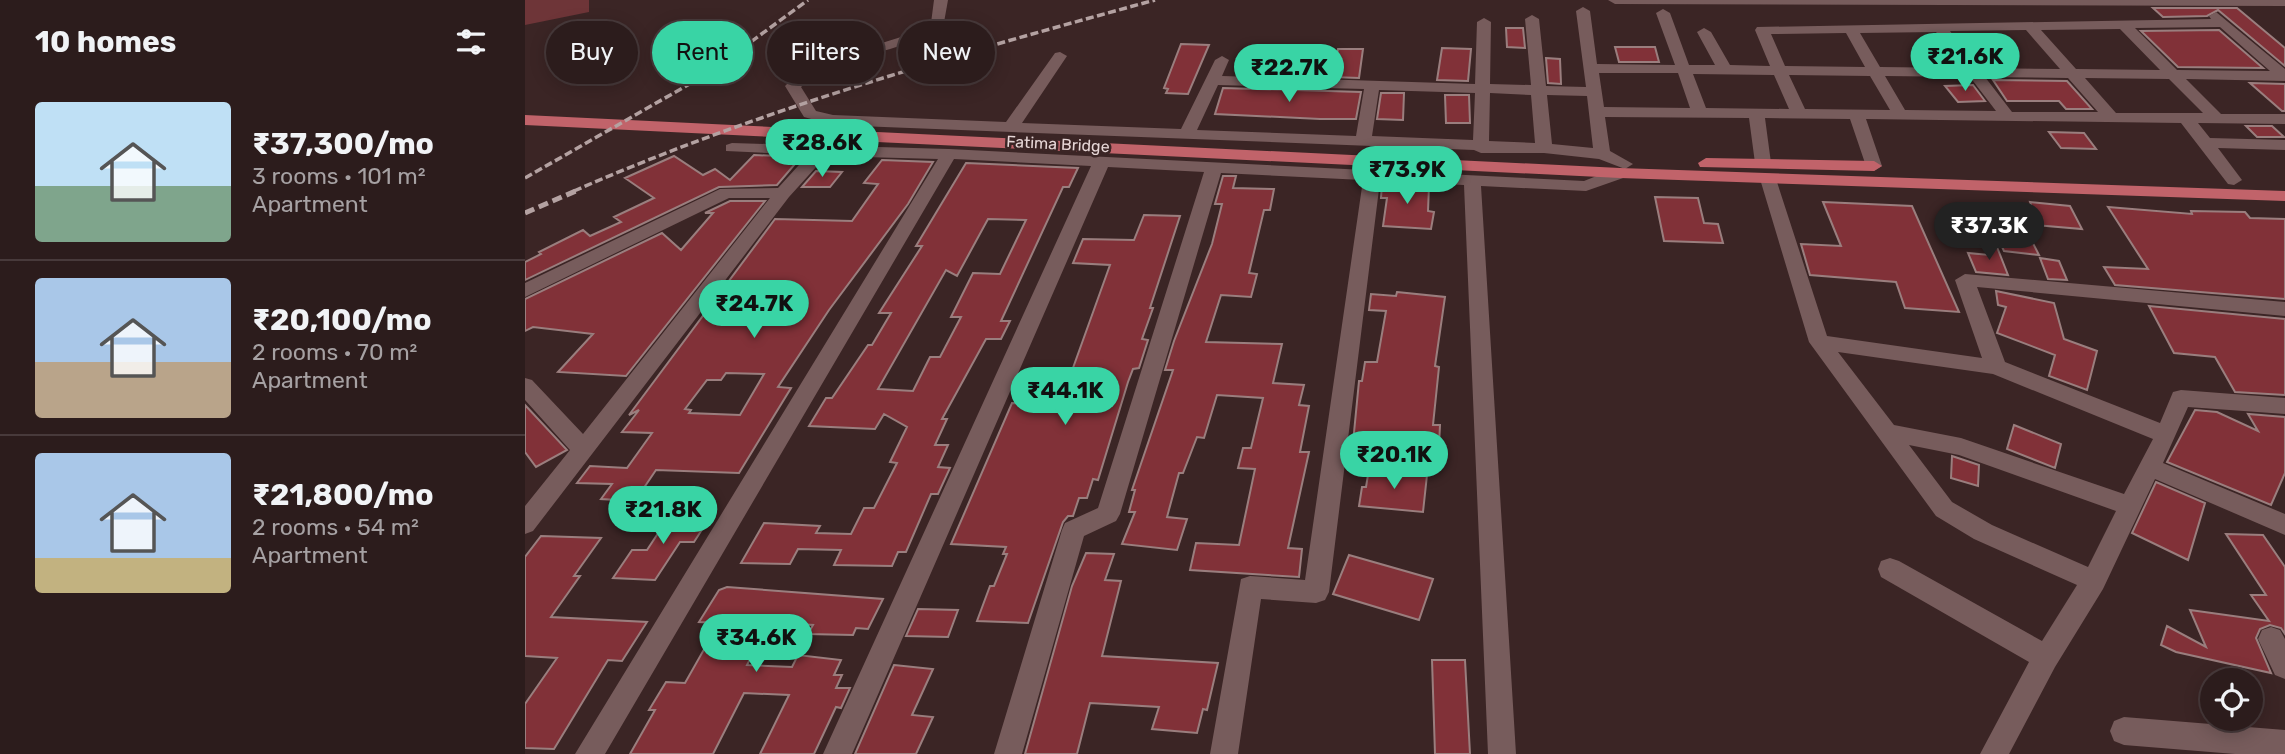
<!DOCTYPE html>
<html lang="en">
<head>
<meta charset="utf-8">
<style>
  :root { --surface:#2c1c1c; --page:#382929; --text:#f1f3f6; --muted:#a6a1a3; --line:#483a3b; --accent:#39d4a5 }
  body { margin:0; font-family:Rubik,sans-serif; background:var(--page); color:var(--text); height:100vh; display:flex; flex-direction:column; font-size:26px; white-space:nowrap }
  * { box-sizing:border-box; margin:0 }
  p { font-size:23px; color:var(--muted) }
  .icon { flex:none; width:38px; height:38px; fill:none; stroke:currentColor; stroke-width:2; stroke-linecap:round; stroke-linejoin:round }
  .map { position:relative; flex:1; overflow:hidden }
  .side { display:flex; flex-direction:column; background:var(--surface); width:525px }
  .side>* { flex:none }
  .top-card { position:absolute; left:21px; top:21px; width:665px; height:63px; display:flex; gap:14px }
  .tools { position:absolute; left:1675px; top:668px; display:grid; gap:14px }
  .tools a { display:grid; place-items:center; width:63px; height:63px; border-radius:50%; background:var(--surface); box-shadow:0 4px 18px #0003,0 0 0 2px var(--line); font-size:35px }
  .price { position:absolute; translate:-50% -60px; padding:0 16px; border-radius:24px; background:var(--accent); color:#111; font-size:23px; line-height:46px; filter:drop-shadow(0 2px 4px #0008) }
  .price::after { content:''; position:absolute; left:50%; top:42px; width:21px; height:16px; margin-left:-10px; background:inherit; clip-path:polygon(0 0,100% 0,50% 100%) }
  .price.active { background:#222; color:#fff }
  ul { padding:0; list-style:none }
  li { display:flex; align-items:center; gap:21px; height:175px; padding:0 35px }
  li+li { border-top:2px solid var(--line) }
  li span { display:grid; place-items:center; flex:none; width:196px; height:140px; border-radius:7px; color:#555 }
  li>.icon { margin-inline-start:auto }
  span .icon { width:84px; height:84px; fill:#fffc; stroke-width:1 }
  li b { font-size:30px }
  h2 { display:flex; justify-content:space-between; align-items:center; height:84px; padding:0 35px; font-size:30px }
  .pill { padding:0 24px; border-radius:32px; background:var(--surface); box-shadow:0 4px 18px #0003,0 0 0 2px var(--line); font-size:24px; line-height:63px }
  .pill.active { background:var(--accent); color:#111 }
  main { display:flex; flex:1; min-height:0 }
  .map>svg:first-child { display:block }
  .green { fill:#6e3538 }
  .building { fill:#813138; stroke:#9a7e7e; stroke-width:2; fill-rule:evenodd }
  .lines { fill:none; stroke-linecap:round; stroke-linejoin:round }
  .minor { fill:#775c5c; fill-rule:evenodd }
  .major { fill:#c1636a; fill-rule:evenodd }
  .rail-far1 { stroke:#b4a2a2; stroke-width:3.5; stroke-dasharray:8 3.5; stroke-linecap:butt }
  .rail { stroke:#b4a2a2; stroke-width:5; stroke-dasharray:10 5; stroke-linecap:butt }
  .labels { text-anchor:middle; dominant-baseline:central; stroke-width:5; stroke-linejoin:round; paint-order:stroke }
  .far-street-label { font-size:16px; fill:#e6d6d6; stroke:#3b2525 }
</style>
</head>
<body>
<main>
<section class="side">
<h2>10 homes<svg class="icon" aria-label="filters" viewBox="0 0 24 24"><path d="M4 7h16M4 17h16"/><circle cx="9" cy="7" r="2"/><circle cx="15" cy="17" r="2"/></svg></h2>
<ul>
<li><span style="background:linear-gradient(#bfe0f5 60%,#7fa58c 0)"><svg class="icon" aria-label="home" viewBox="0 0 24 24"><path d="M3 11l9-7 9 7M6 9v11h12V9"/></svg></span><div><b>₹37,300/mo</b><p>3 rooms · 101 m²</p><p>Apartment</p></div></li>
<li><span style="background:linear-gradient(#a9c7e8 60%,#b9a48a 0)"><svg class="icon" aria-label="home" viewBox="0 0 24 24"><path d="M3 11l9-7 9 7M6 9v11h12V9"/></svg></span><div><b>₹20,100/mo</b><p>2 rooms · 70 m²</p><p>Apartment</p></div></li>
<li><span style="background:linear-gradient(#a9c7e8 75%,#c2b280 0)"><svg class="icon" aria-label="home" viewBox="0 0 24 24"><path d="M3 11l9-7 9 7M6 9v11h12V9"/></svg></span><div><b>₹21,800/mo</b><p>2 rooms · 54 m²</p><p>Apartment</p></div></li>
</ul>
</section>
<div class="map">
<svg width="1760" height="754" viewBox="0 0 1760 754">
  <rect width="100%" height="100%" fill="#3b2525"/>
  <path class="green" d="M 0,0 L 64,0 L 64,12 L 0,25 Z"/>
  <path class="building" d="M 1628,8 L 1712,8 L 1760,48 L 1760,66 L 1693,10 L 1682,16 L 1638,17 Z
    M 981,28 L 998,28 L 1000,48 L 982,47 Z
    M 1694,30 L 1738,68 L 1653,67 L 1616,31 Z
    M 656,44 L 684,45 L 663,94 L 641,93 L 643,89 L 639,88 Z
    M 1090,47 L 1130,47 L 1134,62 L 1094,62 Z
    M 917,48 L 946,49 L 943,81 L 912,80 Z
    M 813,49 L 838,49 L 834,78 L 807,77 Z
    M 1021,58 L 1035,59 L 1036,84 L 1023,83 Z
    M 1468,80 L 1542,81 L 1567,109 L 1541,109 L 1534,101 L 1482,101 Z
    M 1725,83 L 1760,84 L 1760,111 L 1757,111 Z
    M 1448,85 L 1460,101 L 1433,102 L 1420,86 Z
    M 698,88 L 836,92 L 831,119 L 795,119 L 690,114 Z
    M 856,93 L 879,93 L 878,120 L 852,119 Z
    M 920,95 L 944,95 L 945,123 L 921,123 Z
    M 1721,126 L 1747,126 L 1759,137 L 1732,137 Z
    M 1524,132 L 1559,133 L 1571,149 L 1536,148 Z
    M 229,155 L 276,157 L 252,185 L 194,187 L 0,280 L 0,262 L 16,254 L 14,252 L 58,230 L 65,236 L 96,222 L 89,217 L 129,198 L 100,178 L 149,156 L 178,175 L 190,169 L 205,180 Z
    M 357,160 L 408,162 L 383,204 L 304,310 L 253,387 L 266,388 L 214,473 L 131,470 L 110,501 L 76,499 L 87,484 L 52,483 L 65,466 L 102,468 L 127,433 L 97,432 L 114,410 L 104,415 L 250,219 L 327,221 L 353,184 L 339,183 ZM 201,373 L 239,374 L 215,415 L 164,413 L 166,410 L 160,409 L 182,380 L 196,380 Z
    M 441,163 L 553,168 L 544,187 L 538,187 L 476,321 L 485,321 L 476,339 L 461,339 L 417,419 L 422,419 L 410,445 L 423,445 L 413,467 L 425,468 L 413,494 L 406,494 L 381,552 L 373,552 L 367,566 L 309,565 L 316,550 L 273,549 L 265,564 L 216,563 L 239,523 L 295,526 L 291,533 L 326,534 L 339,508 L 349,508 L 372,463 L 365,462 L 382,427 L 359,414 L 350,429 L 284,426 L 301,398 L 307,398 L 343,345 L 347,345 L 366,313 L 354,313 L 397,246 L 391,246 ZM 463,219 L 501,220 L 475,274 L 448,273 L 426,317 L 436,317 L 415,357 L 405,357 L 388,391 L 353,389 L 421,270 L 432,276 Z
    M 291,171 L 317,172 L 305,187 L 277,187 Z
    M 698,176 L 711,176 L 708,188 L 749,189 L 745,210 L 739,210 L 724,273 L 732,274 L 726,297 L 696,295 L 681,342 L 757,344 L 748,383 L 779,385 L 774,405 L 784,406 L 775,452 L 784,452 L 763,548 L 777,549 L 774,577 L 665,570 L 671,543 L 714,545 L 730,469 L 713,468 L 718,448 L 726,448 L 738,398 L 692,395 L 679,438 L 672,437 L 658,473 L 654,473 L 642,517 L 662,519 L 652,550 L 597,544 L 610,512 L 604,512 L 610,490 L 607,490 L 648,370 L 640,370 L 649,341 L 687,244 L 697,204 L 690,204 Z
    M 857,184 L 904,186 L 903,211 L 909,212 L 906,229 L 858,226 L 862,198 L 856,198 Z
    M 1130,197 L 1173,198 L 1179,223 L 1193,224 L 1198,243 L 1139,241 Z
    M 205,201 L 240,201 L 101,376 L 33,372 L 68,334 L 8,327 L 0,331 L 0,299 L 137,233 L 156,250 L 188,213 L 180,213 Z
    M 1298,202 L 1387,206 L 1434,312 L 1380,308 L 1371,282 L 1285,275 L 1276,244 L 1316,246 Z
    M 1505,202 L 1545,206 L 1557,229 L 1498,224 L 1514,255 L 1479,251 L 1457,204 L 1507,208 Z
    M 1583,207 L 1667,214 L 1666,211 L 1720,212 L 1725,218 L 1760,219 L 1760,299 L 1590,285 L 1579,267 L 1623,269 Z
    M 619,215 L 655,216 L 625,308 L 628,308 L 617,339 L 623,340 L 614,368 L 608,369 L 603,382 L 573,480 L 568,479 L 562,498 L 554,498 L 548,516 L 543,516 L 538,522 L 503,623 L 452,621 L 465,586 L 469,586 L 482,554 L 478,554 L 481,547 L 426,544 L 487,403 L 535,404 L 585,265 L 548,263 L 558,239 L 609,240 Z
    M 1470,242 L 1483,275 L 1451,272 L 1443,253 L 1464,255 L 1463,244 Z
    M 1515,258 L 1534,261 L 1542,280 L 1523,279 Z
    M 1471,291 L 1529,303 L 1539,339 L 1572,351 L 1562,390 L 1524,376 L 1530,355 L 1472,333 L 1481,307 L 1473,305 Z
    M 872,292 L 920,297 L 910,366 L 914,367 L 908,425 L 915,425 L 914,446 L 828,443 L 834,381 L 837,381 L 840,362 L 852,362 L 861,311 L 844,310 L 846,294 L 871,296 Z
    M 1624,306 L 1760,319 L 1760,395 L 1710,392 L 1690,357 L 1649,353 Z
    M 0,405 L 42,450 L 11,467 L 0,452 Z
    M 1670,410 L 1692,412 L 1733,431 L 1723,414 L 1760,417 L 1760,473 L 1746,505 L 1642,462 Z
    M 1489,425 L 1536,444 L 1530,468 L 1482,449 Z
    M 1427,456 L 1454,465 L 1453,486 L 1426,478 Z
    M 844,469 L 902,475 L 898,512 L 834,506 L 837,487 L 841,487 Z
    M 1631,482 L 1680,503 L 1663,560 L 1607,533 Z
    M 147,512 L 187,514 L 169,542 L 155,542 L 130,580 L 88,578 L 107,550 L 122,550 Z
    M 1701,534 L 1738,535 L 1760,567 L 1760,634 L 1756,628 L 1745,625 L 1735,629 L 1731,638 L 1746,673 L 1651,652 L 1636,645 L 1642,626 L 1681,647 L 1665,610 L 1744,621 L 1726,595 L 1741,595 Z
    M 16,536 L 76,538 L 49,576 L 55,576 L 26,617 L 122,622 L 97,661 L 83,660 L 29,749 L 0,748 L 0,704 L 32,658 L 0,656 L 0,557 Z
    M 561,553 L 589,554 L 580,580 L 596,581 L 577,656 L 693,663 L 682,710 L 678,709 L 672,733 L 627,729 L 634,707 L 565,703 L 552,754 L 500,754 L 547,586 Z
    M 824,555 L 908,579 L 894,620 L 808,594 Z
    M 202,587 L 358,599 L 343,629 L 331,628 L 328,635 L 283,634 L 288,625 L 254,623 L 252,627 L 242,626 L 222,665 L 267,667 L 273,655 L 316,660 L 309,675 L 317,675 L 311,688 L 325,688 L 316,708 L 311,707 L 289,754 L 235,754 L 264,695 L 219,693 L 188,754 L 105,754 L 130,710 L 124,710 L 141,682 L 160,683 L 194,623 L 174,622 L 194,590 Z
    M 393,609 L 433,610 L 423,637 L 381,636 Z
    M 907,660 L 940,660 L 945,754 L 910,754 Z
    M 369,665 L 408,669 L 387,715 L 408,717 L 391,754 L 330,754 Z"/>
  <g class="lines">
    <path class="minor" d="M 409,0 L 423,0 L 418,28 C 374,54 316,53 276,87 L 291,111 L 308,115 L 481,122 L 530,53 L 535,52 L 542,56 L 497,123 L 656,129 L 690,60 L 697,56 L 704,60 L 697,76 L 950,84 L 952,22 L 959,18 L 966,22 L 965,84 L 1006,85 L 1000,19 L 1007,15 L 1014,19 L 1021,86 L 1061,87 L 1051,11 L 1058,7 L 1065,11 L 1072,64 L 1150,65 L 1131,13 L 1138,9 L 1145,13 L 1164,65 L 1190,65 L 1172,32 L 1179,28 L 1186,32 L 1205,65 L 1245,66 L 1230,30 L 1232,27 L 1686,19 L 1684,16 L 1691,12 L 1760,69 L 1760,81 L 1661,79 L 1696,114 L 1760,114 L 1760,124 L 1673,123 L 1685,138 L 1760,140 L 1760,150 L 1693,148 L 1717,180 L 1709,185 L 1703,184 L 1656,123 L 1341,119 L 1357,166 L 1349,171 L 1341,166 L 1325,119 L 1240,118 L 1246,163 L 1238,168 L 1230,163 L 1224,118 L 1080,117 L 1085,151 L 1108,164 L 1100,169 L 1074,159 L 1019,153 L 956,153 L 949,150 L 308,125 L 279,117 L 260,86 L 263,83 L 293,63 L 392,32 L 406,23 ZM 1695,27 L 1745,71 L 1652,70 L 1610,28 ZM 1595,29 L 1635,70 L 1551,69 L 1516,30 ZM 1501,30 L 1535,69 L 1453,68 L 1425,31 ZM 1411,32 L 1438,68 L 1355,67 L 1335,33 ZM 1321,33 L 1340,67 L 1260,66 L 1246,34 ZM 1074,73 L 1153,73 L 1165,108 L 1079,107 ZM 1168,74 L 1249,75 L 1264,109 L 1181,108 ZM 1264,75 L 1345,76 L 1365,110 L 1280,109 ZM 1360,76 L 1445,77 L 1471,111 L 1380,110 ZM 1460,77 L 1543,78 L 1573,112 L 1487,112 ZM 1560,78 L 1644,79 L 1678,113 L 1591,113 ZM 693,85 L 839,89 L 831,136 L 672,130 ZM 854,90 L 950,93 L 948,140 L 847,136 ZM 965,93 L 1006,95 L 1010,143 L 964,141 ZM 1022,95 L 1062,96 L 1068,148 L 1027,144 Z
      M 1083,0 L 1760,0 L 1760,6 L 1090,4 Z
      M 207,143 L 424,149 L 1059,181 L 1089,169 L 1101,169 L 1103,173 L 1101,177 L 1061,191 L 956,186 L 991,754 L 963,754 L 939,185 L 855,181 L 804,592 L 800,600 L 791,603 L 736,599 L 713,754 L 685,754 L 716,579 L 725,576 L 780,580 L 838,180 L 696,173 L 595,514 L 591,521 L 559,536 L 497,754 L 469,754 L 537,530 L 540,523 L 573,508 L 679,172 L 583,167 L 327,754 L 298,754 L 566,166 L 429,159 L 80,754 L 50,754 L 413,159 L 301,156 L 264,197 L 8,531 L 0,534 L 0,506 L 45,450 L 0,400 L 0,378 L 7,380 L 58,434 L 245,198 L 204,198 L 0,297 L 0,283 L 195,189 L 253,188 L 283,155 L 201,151 L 201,145 Z
      M 1243,174 L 1251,179 L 1302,336 L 1457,358 L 1430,280 L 1440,274 L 1760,302 L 1760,316 L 1452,287 L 1480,362 L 1635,423 L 1648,392 L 1656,390 L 1760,398 L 1760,414 L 1663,407 L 1638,463 L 1760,514 L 1760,535 L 1630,479 L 1578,589 L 1530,667 L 1484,754 L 1455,754 L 1504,662 L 1356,577 L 1353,569 L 1356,561 L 1365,558 L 1374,561 L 1517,641 L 1552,585 L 1449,539 L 1411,516 L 1284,342 L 1235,179 ZM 1313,352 L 1468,374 L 1628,439 L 1599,494 L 1436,438 L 1369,425 ZM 1384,445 L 1434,455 L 1591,511 L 1563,567 L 1467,525 L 1427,502 Z
      M 1746,627 L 1755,630 L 1760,639 L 1760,679 L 1750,675 L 1733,639 L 1737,630 Z
      M 1599,717 L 1760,730 L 1760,754 L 1710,754 L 1599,745 L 1589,741 L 1585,731 L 1589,721 Z"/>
    <path class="major" d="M 0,115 L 1095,168 L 1760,191 L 1760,201 L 1095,178 L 0,125 Z
      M 1181,158 L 1349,161 L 1357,166 L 1349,171 L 1175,167 L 1173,163 Z"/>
    <path class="rail-far1" d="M 0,178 L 182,74 L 283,0
      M 49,191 C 236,109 433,54 630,0"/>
    <path class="rail" d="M 0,213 L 53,190"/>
  </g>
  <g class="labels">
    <g class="far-street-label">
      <text transform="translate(533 144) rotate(3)">Fatima Bridge</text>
    </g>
  </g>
</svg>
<div class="tools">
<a><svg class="icon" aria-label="locate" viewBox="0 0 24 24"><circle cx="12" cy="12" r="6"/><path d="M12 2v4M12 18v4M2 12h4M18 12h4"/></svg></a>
</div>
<b class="price" style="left:1440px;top:93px">₹21.6K</b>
<b class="price" style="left:764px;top:104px">₹22.7K</b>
<b class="price" style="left:297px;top:179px">₹28.6K</b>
<b class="price" style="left:882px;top:206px">₹73.9K</b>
<b class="price active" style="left:1464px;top:262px">₹37.3K</b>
<b class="price" style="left:229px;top:340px">₹24.7K</b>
<b class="price" style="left:540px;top:427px">₹44.1K</b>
<b class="price" style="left:869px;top:491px">₹20.1K</b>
<b class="price" style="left:138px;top:546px">₹21.8K</b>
<b class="price" style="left:231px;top:674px">₹34.6K</b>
<div class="top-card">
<a class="pill">Buy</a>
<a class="pill active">Rent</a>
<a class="pill">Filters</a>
<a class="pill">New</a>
</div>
</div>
</main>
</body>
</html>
